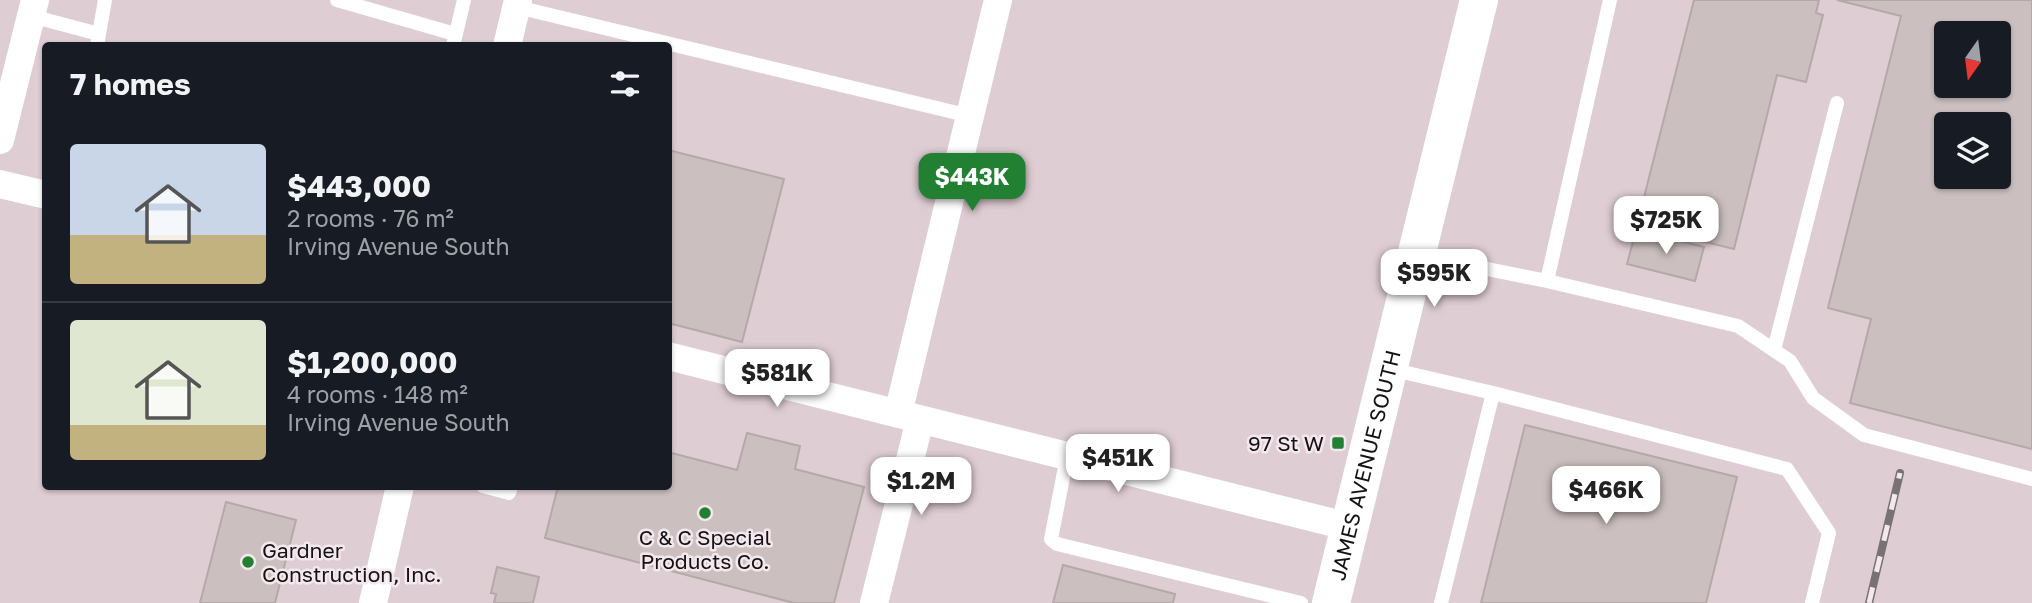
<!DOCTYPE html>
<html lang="en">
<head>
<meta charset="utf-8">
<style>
  :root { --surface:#171b24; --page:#242831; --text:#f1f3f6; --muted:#9ea1a6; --line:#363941; --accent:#218032 }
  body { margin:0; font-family:"Golos Text",sans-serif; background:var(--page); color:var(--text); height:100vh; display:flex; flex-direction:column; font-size:26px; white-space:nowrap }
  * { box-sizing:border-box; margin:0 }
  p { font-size:23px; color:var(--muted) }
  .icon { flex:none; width:38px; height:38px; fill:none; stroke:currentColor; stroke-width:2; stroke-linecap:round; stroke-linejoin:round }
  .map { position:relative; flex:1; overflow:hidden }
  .drawer { position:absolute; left:42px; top:42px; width:630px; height:448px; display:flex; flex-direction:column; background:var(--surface); border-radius:7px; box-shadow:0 2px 5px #0004 }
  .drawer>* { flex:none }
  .needle { width:46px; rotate:194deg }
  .fabs { position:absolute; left:1934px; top:21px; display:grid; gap:14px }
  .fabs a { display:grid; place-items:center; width:77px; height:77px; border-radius:7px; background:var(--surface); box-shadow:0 2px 5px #0004; font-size:35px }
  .price { position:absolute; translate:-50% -60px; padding:0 16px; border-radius:14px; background:#fff; color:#222; font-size:23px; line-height:46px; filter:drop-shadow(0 2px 4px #0008) }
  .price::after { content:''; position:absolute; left:50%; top:42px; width:21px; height:16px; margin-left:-10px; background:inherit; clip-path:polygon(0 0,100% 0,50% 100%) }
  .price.active { background:var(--accent); color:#fff }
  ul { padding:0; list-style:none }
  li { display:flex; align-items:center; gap:21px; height:175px; padding:0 28px }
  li+li { border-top:2px solid var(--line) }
  li span { display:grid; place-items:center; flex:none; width:196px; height:140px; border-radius:7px; color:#555 }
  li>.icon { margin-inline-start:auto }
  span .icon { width:84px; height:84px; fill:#fffc; stroke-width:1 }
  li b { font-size:30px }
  h2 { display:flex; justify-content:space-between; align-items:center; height:84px; padding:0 28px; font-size:30px }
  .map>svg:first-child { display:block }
  .built { fill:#dfcdd4; fill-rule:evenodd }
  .building { fill:#cbc0bf; stroke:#b4a9a8; stroke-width:2; fill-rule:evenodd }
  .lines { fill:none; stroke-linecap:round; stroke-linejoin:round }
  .lane { stroke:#fff; stroke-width:14 }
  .street { stroke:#fff; stroke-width:28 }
  .secondary { stroke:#fff; stroke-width:38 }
  .rail-casing { stroke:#797275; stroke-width:8 }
  .rail { stroke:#f3e8ed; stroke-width:5; stroke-dasharray:16; stroke-linecap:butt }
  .poi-dot { fill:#218032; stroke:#f3e8ed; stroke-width:2.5 }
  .labels { text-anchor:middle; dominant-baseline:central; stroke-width:5; stroke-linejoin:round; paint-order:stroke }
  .poi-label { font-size:21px; fill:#161214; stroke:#f3e8ed; text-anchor:end }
  .street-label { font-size:21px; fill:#161214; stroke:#f3e8ed }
</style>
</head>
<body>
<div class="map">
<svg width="2032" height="603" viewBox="0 0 2032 603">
  <rect width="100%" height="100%" fill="#e6dbdf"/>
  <path class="built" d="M 0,0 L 2032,0 L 2032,603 L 0,603 ZM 1946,33 L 1998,33 L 1998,86 L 1946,86 ZM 46,46 L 668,46 L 668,486 L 46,486 ZM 1946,124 L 1998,124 L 1998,177 L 1946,177 Z"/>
  <path class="building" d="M 1694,0 L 1819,0 L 1816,13 L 1823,15 L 1806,82 L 1777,75 L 1734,249 L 1637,225 Z
    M 1837,0 L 2032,0 L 2032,449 L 1850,403 L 1871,319 L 1828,308 L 1901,16 ZM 1946,33 L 1998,33 L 1998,86 L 1946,86 ZM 1946,124 L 1998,124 L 1998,177 L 1946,177 Z
    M 668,150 L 784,179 L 742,342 L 668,323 Z
    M 1636,230 L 1704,247 L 1695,281 L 1627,264 Z
    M 1525,425 L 1737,477 L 1706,603 L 1481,603 Z
    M 747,433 L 800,446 L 795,469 L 864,487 L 834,603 L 794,603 L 545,538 L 558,486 L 668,486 L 668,452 L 737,470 Z
    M 226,502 L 296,520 L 275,603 L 200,603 Z
    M 1063,565 L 1175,594 L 1173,603 L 1053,603 Z
    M 497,567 L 539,577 L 533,603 L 494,603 L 496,594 L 491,593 Z"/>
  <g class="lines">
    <path class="lane" d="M 337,0 L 455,34
      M 517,7 L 970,116
      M 31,16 L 99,34 L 97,46
      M 99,34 L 105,0
      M 453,46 L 464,0
      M 1418,255 L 1547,281 L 1738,326 L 1790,361 L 1813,398 L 1864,435 L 2032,479
      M 1547,281 L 1610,0
      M 1774,350 L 1837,103
      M 1390,369 L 1493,393 L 1441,603
      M 1493,393 L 1787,469 L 1829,533 L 1812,603
      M 1067,457 L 1051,539 L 1057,544 L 1301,603
      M 483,486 L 509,493 L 511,486"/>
    <path class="street" d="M 507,46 L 518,0
      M 0,140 L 35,0
      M 0,184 L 46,195
      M 668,356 L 1350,527
      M 898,414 L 998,0
      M 373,603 L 400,486
      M 874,603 L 920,420"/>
    <path class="secondary" id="s1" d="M 1331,603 L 1479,0"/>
    <defs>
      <path id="rail" d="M 1869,603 L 1900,473"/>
    </defs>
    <use href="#rail" class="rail-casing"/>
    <use href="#rail" class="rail"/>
  </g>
  <g class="poi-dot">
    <rect x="1331" y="436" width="14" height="14" rx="3.5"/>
    <circle cx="705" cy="513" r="7"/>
    <circle cx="248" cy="562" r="7"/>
  </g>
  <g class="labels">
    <g class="poi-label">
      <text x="1324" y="443">97 St W</text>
      <text x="705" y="537" text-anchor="middle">C &amp; C Special<tspan x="705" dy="24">Products Co.</tspan></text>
      <text x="262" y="550" text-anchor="start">Gardner<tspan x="262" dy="24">Construction, Inc.</tspan></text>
    </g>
    <g class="street-label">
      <text stroke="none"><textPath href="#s1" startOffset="142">JAMES AVENUE SOUTH</textPath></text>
    </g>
  </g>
</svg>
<div class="fabs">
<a><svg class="needle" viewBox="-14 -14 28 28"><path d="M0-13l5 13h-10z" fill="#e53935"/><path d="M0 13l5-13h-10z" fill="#9ea1a6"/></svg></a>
<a><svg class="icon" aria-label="layers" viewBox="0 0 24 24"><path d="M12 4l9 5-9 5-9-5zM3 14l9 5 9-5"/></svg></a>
</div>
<b class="price active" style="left:972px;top:213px">$443K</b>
<b class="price" style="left:1666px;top:256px">$725K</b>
<b class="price" style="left:1434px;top:309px">$595K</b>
<b class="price" style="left:777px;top:409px">$581K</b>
<b class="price" style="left:1118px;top:494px">$451K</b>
<b class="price" style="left:921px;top:517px">$1.2M</b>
<b class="price" style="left:1606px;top:526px">$466K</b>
<section class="drawer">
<h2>7 homes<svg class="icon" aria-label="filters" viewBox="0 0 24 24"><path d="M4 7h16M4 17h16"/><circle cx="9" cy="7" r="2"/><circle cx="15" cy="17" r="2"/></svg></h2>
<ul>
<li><span style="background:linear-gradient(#c9d6e8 65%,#c2b280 0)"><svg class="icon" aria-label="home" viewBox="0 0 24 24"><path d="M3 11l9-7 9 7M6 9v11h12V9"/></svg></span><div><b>$443,000</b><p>2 rooms · 76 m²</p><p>Irving Avenue South</p></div></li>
<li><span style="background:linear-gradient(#dfe7d0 75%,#c2b280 0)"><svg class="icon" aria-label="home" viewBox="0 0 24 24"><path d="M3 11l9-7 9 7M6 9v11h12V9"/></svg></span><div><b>$1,200,000</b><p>4 rooms · 148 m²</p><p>Irving Avenue South</p></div></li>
</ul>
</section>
</div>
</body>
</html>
